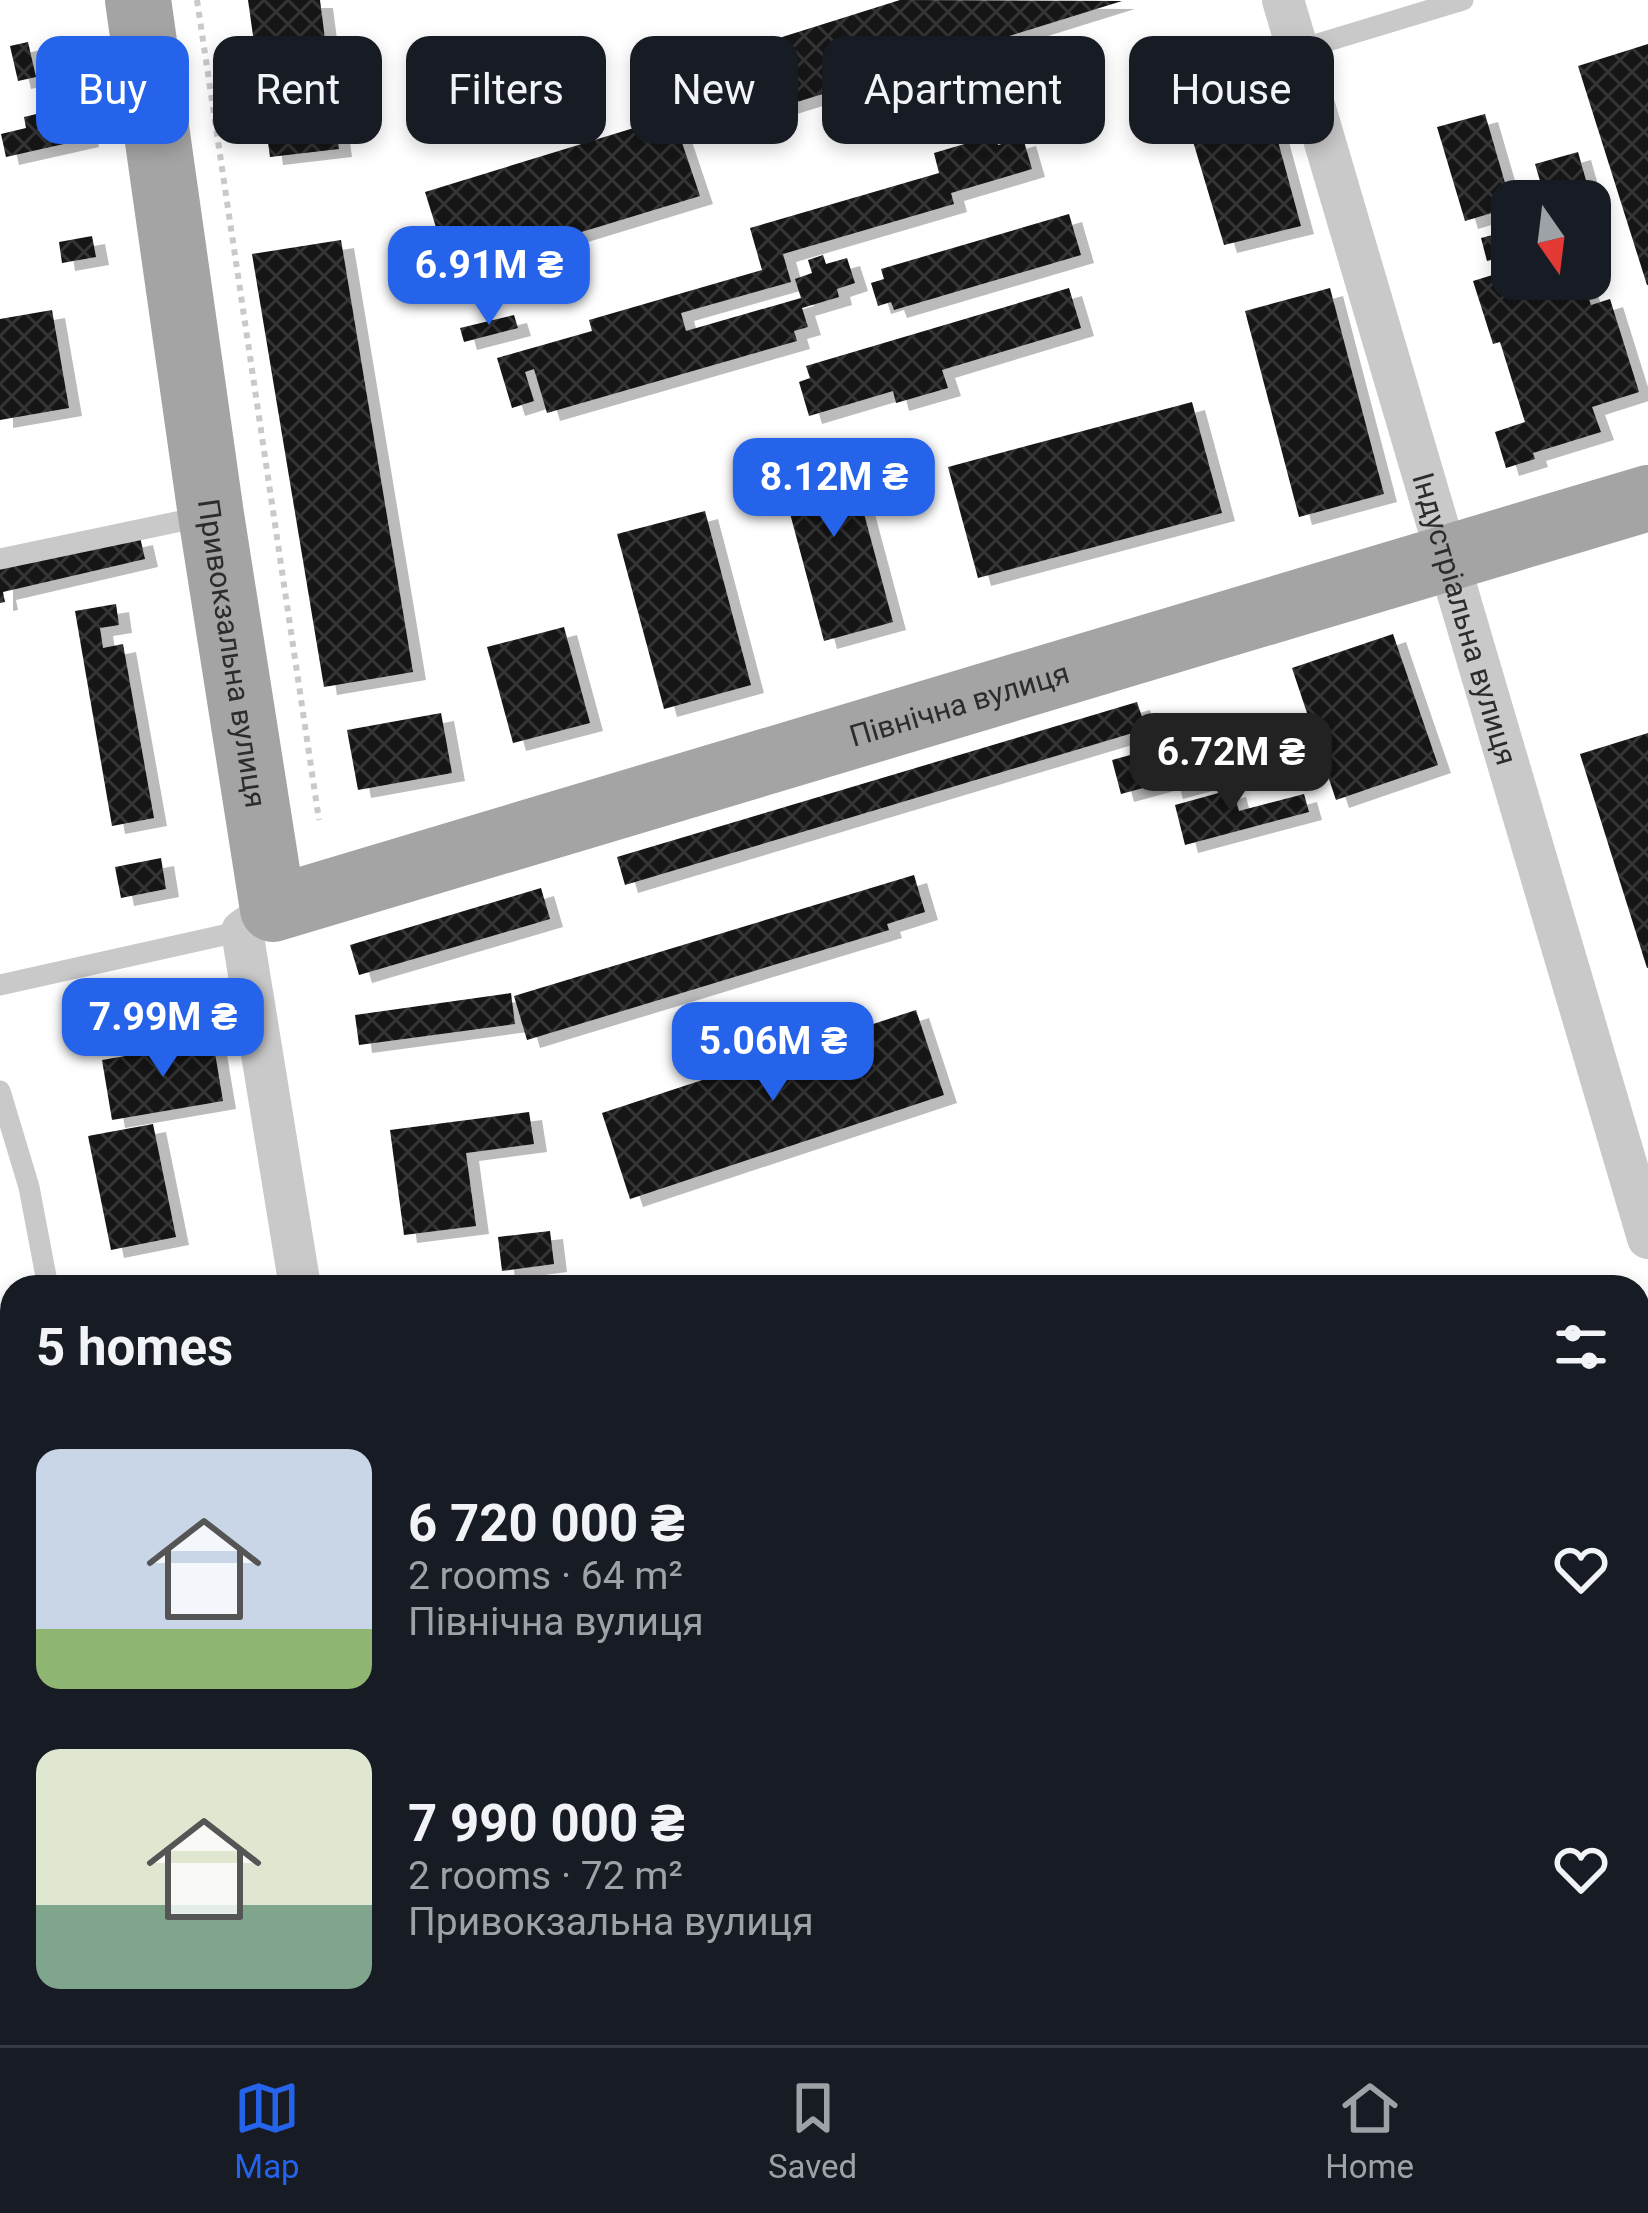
<!DOCTYPE html>
<html lang="en">
<head>
<meta charset="utf-8">
<style>
  :root { --surface:#171b24; --page:#242831; --text:#f1f3f6; --muted:#9ea1a6; --line:#363941; --accent:#2563eb }
  body { margin:0; font-family:Roboto,sans-serif; background:var(--page); color:var(--text); height:100vh; display:flex; flex-direction:column; font-size:45px; white-space:nowrap }
  * { box-sizing:border-box; margin:0 }
  p { font-size:39px; color:var(--muted) }
  .icon { flex:none; width:66px; height:66px; fill:none; stroke:currentColor; stroke-width:2; stroke-linecap:round; stroke-linejoin:round }
  .map { position:relative; flex:1; overflow:hidden }
  .side { position:absolute; left:0px; top:1275px; width:1650px; height:771px; display:flex; flex-direction:column; background:var(--surface); border-radius:36px 36px 0 0; box-shadow:0 6px 18px #0003 }
  .side>* { flex:none }
  .banner { position:absolute; left:36px; top:36px; width:1578px; height:108px; display:flex; gap:24px }
  .needle { width:78px; rotate:166deg }
  .buttons { position:absolute; left:1491px; top:180px; display:grid; gap:24px }
  .buttons a { display:grid; place-items:center; width:120px; height:120px; border-radius:24px; background:var(--surface); box-shadow:0 6px 18px #0003; font-size:60px }
  .price { position:absolute; translate:-50% -102px; padding:0 27px; border-radius:24px; background:var(--accent); color:#fff; font-size:39px; line-height:78px; filter:drop-shadow(0 3px 6px #0008) }
  .price::after { content:''; position:absolute; left:50%; top:72px; width:36px; height:27px; margin-left:-18px; background:inherit; clip-path:polygon(0 0,100% 0,50% 100%) }
  .price.active { background:#222; color:#fff }
  ul { padding:0; list-style:none }
  li { display:flex; align-items:center; gap:36px; height:300px; padding:0 36px }
  li span { display:grid; place-items:center; flex:none; width:336px; height:240px; border-radius:24px; color:#555 }
  li>.icon { margin-inline-start:auto }
  span .icon { width:144px; height:144px; fill:#fffc; stroke-width:1 }
  li b { font-size:51px }
  h2 { display:flex; justify-content:space-between; align-items:center; height:144px; padding:0 36px; font-size:51px }
  .chip { padding:0 42px; border-radius:24px; background:var(--surface); box-shadow:0 6px 18px #0003; font-size:42px; line-height:108px }
  .chip.active { background:var(--accent); color:#fff }
  .tab-bar { display:flex; justify-content:space-around; align-items:center; height:168px; border-top:3px solid var(--line); background:var(--surface); font-size:33px; color:var(--muted) }
  .tab-bar a { display:grid; justify-items:center; gap:6px }
  .tab-bar .active { color:var(--accent) }
  .map>svg:first-child { display:block }
  .building { fill:url(#building-cross-hatch); filter:url(#shadow) }
  .lines { fill:none; stroke-linecap:round; stroke-linejoin:round }
  .path { stroke:#c9c9c9; stroke-width:6; stroke-dasharray:6 6; stroke-linecap:butt }
  .lane { stroke:#c9c9c9; stroke-width:21 }
  .street { stroke:#c9c9c9; stroke-width:42 }
  .primary { stroke:#a4a4a4; stroke-width:66 }
  .rail { stroke:#818181; stroke-width:9; stroke-dasharray:12 9; stroke-linecap:butt }
  .labels { text-anchor:middle; dominant-baseline:central; stroke-width:12; stroke-linejoin:round; paint-order:stroke }
  .street-label { font-size:30px; fill:#2c2c2c; stroke:#fff }
</style>
</head>
<body>
<div class="map">
<svg width="1648" height="2045" viewBox="0 0 1648 2045">
  <defs>
    <pattern id="building-cross-hatch" width="8" height="8" patternUnits="userSpaceOnUse" patternTransform="scale(3)"><rect width="8" height="8" fill="#131313"/><path d="M0 0l8 8M0 8l8-8" fill="none" stroke="#363636"/></pattern>
    <filter id="shadow"><feDropShadow dx="13" dy="8" stdDeviation="0" flood-color="#0004"/></filter>
  </defs>
  <rect width="100%" height="100%" fill="#fff"/>
  <path class="building" d="M 248,0 L 320,0 L 339,149 L 270,157 Z
    M 900,0 L 1122,1 L 688,136 L 665,74 Z
    M 28,42 L 36,77 L 18,81 L 10,46 Z
    M 1251,42 L 1301,226 L 1224,245 L 1169,61 Z
    M 1648,44 L 1648,285 L 1647,285 L 1578,66 Z
    M 78,104 L 86,139 L 6,157 L 1,134 L 26,128 L 24,117 Z
    M 1485,114 L 1512,207 L 1465,221 L 1437,127 Z
    M 673,116 L 700,196 L 450,272 L 425,192 Z
    M 995,135 L 998,145 L 1023,138 L 1032,169 L 951,193 L 954,204 L 783,254 L 791,282 L 681,313 L 686,331 L 801,298 L 795,279 L 812,273 L 808,260 L 823,255 L 826,264 L 847,258 L 855,283 L 837,289 L 839,297 L 802,308 L 808,327 L 794,331 L 797,341 L 547,413 L 534,369 L 525,372 L 534,401 L 512,408 L 497,358 L 592,331 L 589,320 L 762,270 L 750,228 L 939,173 L 934,153 Z
    M 1578,152 L 1591,198 L 1579,201 L 1546,201 L 1535,164 Z
    M 1069,214 L 1081,255 L 894,310 L 891,302 L 878,306 L 871,283 L 884,279 L 881,269 Z
    M 1512,230 L 1512,255 L 1487,261 L 1481,238 Z
    M 92,236 L 96,257 L 62,263 L 59,242 Z
    M 341,240 L 413,672 L 324,687 L 252,254 Z
    M 1512,269 L 1512,279 L 1582,279 L 1591,305 L 1610,299 L 1639,392 L 1592,407 L 1601,432 L 1533,453 L 1535,459 L 1506,468 L 1495,432 L 1525,422 L 1500,342 L 1493,344 L 1473,281 Z
    M 1069,288 L 1081,328 L 942,370 L 948,388 L 896,403 L 893,391 L 809,416 L 799,382 L 810,378 L 806,366 Z
    M 1330,288 L 1384,494 L 1299,517 L 1245,311 Z
    M 52,310 L 69,408 L 0,420 L 0,319 Z
    M 514,315 L 518,328 L 464,342 L 460,328 Z
    M 1192,402 L 1222,513 L 978,578 L 948,467 Z
    M 844,439 L 893,622 L 824,641 L 775,457 Z
    M 705,511 L 751,685 L 664,709 L 617,534 Z
    M 140,537 L 145,559 L 3,592 L 5,602 L 0,603 L 0,569 Z
    M 116,604 L 119,625 L 100,628 L 103,648 L 123,644 L 154,818 L 112,826 L 75,611 Z
    M 564,627 L 590,723 L 513,743 L 487,647 Z
    M 1393,634 L 1438,765 L 1336,800 L 1292,668 Z
    M 1137,702 L 1146,729 L 625,885 L 617,857 Z
    M 441,713 L 452,773 L 358,790 L 347,730 Z
    M 1648,733 L 1648,968 L 1647,968 L 1580,754 Z
    M 1156,748 L 1165,782 L 1121,794 L 1112,760 Z
    M 1218,751 L 1225,776 L 1170,791 L 1163,765 Z
    M 1233,789 L 1239,811 L 1304,794 L 1309,812 L 1185,845 L 1175,805 Z
    M 161,858 L 166,889 L 121,898 L 115,867 Z
    M 914,875 L 925,912 L 887,924 L 889,930 L 527,1040 L 514,996 Z
    M 541,888 L 550,919 L 359,975 L 350,945 Z
    M 511,993 L 515,1024 L 359,1045 L 355,1015 Z
    M 916,1010 L 944,1095 L 630,1199 L 602,1113 Z
    M 213,1041 L 223,1101 L 112,1120 L 102,1060 Z
    M 529,1112 L 534,1144 L 466,1153 L 476,1226 L 404,1235 L 390,1130 Z
    M 153,1124 L 176,1237 L 111,1250 L 88,1136 Z
    M 550,1231 L 554,1264 L 502,1271 L 498,1237 Z
    M 0,1318 L 12,1367 L 12,1815 L 9,1816 L 6,1792 L 0,1793 Z
    M 12,1925 L 12,1990 L 10,1991 L 0,1927 Z
    M 18,2034 L 104,2034 L 106,2045 L 20,2045 Z
    M 329,2034 L 367,2034 L 368,2045 L 331,2045 Z
    M 936,2034 L 1001,2034 L 1005,2045 L 940,2045 Z
    M 1128,2034 L 1190,2034 L 1194,2045 L 1132,2045 Z
    M 1294,2034 L 1339,2034 L 1343,2045 L 1298,2045 Z"/>
  <g class="lines">
    <path class="path" d="M 197,0 L 319,820"/>
    <path class="lane" d="M 1298,50 L 1463,0
      M 0,559 L 205,516
      M 0,985 L 242,931
      M 0,1091 L 29,1187 L 48,1287"/>
    <g class="street">
      <path id="s1" d="M 1283,0 L 1648,1238"/>
      <path d="M 273,909 L 242,931 L 300,1287"/>
      <path d="M 423,2034 L 424,2045"/>
    </g>
    <path class="primary" id="s2" d="M 138,0 L 211,515 L 273,909 L 1648,498"/>
    <path class="rail" d="M 271,2034 L 273,2045"/>
  </g>
  <g class="labels">
    <g class="street-label">
      <text stroke="none"><textPath href="#s1" startOffset="645">Індустріальна вулиця</textPath></text>
      <text stroke="none"><textPath href="#s2" startOffset="660">Привокзальна вулиця</textPath></text>
      <text stroke="none"><textPath href="#s2" startOffset="1635">Північна вулиця</textPath></text>
    </g>
  </g>
</svg>
<div class="buttons">
<a><svg class="needle" viewBox="-14 -14 28 28"><path d="M0-13l5 13h-10z" fill="#e53935"/><path d="M0 13l5-13h-10z" fill="#9ea1a6"/></svg></a>
</div>
<b class="price" style="left:489px;top:328px">6.91M ₴</b>
<b class="price" style="left:834px;top:540px">8.12M ₴</b>
<b class="price active" style="left:1231px;top:815px">6.72M ₴</b>
<b class="price" style="left:163px;top:1080px">7.99M ₴</b>
<b class="price" style="left:773px;top:1104px">5.06M ₴</b>
<div class="banner">
<a class="chip active">Buy</a>
<a class="chip">Rent</a>
<a class="chip">Filters</a>
<a class="chip">New</a>
<a class="chip">Apartment</a>
<a class="chip">House</a>
</div>
<section class="side">
<h2>5 homes<svg class="icon" aria-label="filters" viewBox="0 0 24 24"><path d="M4 7h16M4 17h16"/><circle cx="9" cy="7" r="2"/><circle cx="15" cy="17" r="2"/></svg></h2>
<ul>
<li><span style="background:linear-gradient(#c9d6e8 75%,#8fb573 0)"><svg class="icon" aria-label="home" viewBox="0 0 24 24"><path d="M3 11l9-7 9 7M6 9v11h12V9"/></svg></span><div><b>6 720 000 ₴</b><p>2 rooms · 64 m²</p><p>Північна вулиця</p></div><svg class="icon" aria-label="heart" viewBox="0 0 24 24"><path d="M12 20l-8-8c-3-5 5-10 8-4 3-6 11-1 8 4z"/></svg></li>
<li><span style="background:linear-gradient(#dfe7d0 65%,#7fa58c 0)"><svg class="icon" aria-label="home" viewBox="0 0 24 24"><path d="M3 11l9-7 9 7M6 9v11h12V9"/></svg></span><div><b>7 990 000 ₴</b><p>2 rooms · 72 m²</p><p>Привокзальна вулиця</p></div><svg class="icon" aria-label="heart" viewBox="0 0 24 24"><path d="M12 20l-8-8c-3-5 5-10 8-4 3-6 11-1 8 4z"/></svg></li>
</ul>
</section>
</div>
<nav class="tab-bar">
<a class="active"><svg class="icon" aria-label="map" viewBox="0 0 24 24"><path d="M3 6l6-2 6 2 6-2v14l-6 2-6-2-6 2zM9 4v14M15 6v14"/></svg>Map</a>
<a><svg class="icon" aria-label="saved" viewBox="0 0 24 24"><path d="M7 4h10v16l-5-4-5 4z"/></svg>Saved</a>
<a><svg class="icon" aria-label="home" viewBox="0 0 24 24"><path d="M3 11l9-7 9 7M6 9v11h12V9"/></svg>Home</a>
</nav>
</body>
</html>
